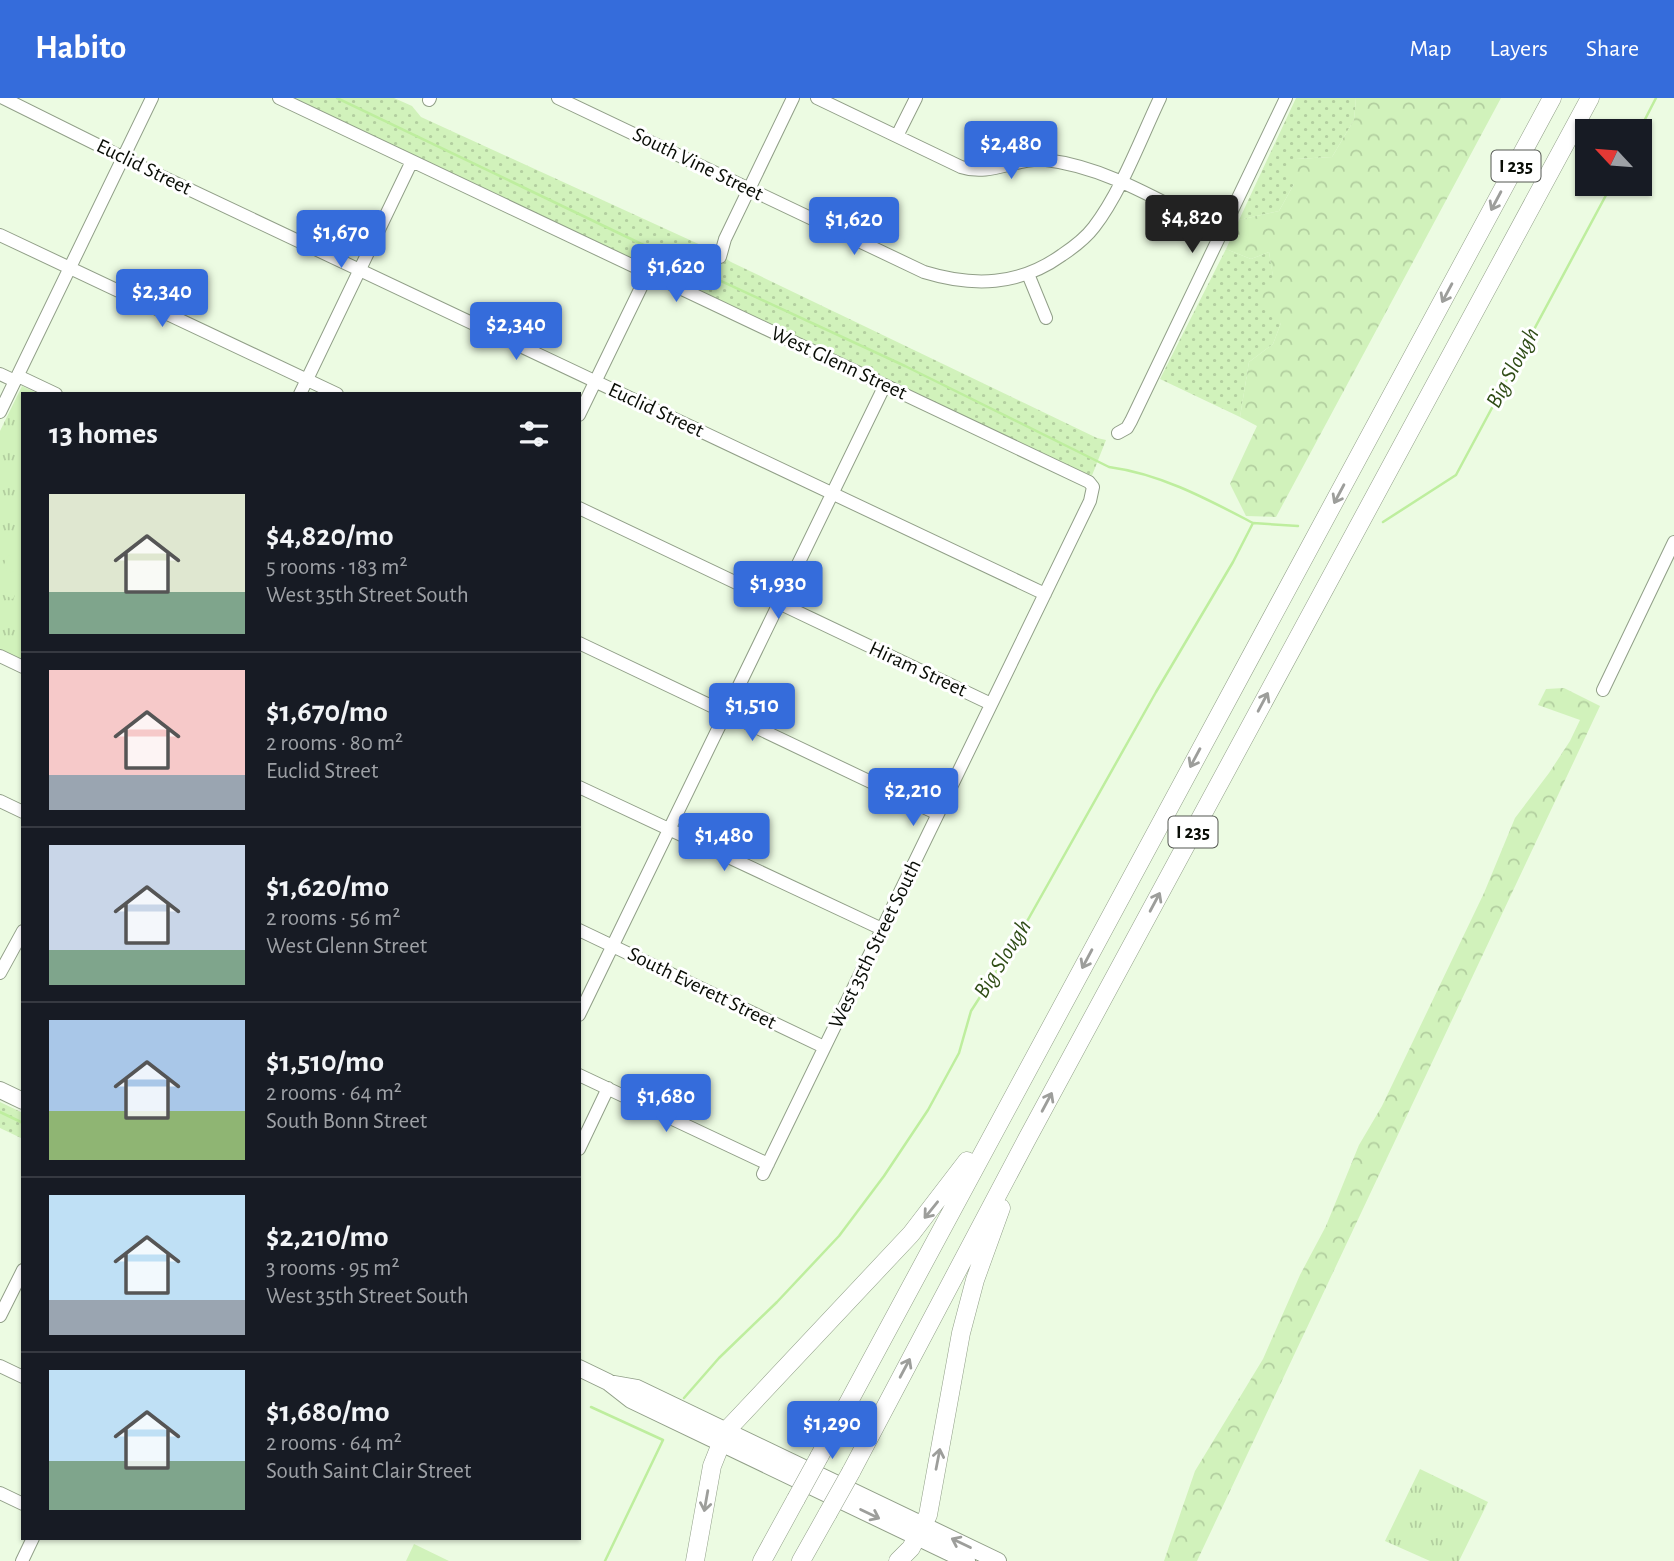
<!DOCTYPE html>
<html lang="en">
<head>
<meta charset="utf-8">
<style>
  :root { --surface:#171b24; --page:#20242c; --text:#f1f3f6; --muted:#9ea1a6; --line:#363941; --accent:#356cdb }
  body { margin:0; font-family:"Alegreya Sans",sans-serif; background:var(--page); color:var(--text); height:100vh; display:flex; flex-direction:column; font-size:26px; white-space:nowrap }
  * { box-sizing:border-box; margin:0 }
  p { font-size:23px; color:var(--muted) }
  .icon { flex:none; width:38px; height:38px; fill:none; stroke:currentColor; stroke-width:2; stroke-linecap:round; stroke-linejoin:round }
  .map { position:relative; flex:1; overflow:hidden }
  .sheet { position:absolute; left:21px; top:294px; width:560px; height:1148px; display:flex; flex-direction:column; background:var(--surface); border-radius:0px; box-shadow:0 2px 5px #0004 }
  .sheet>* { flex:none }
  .needle { width:46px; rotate:296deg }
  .controls { position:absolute; left:1575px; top:21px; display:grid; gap:14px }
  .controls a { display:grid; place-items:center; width:77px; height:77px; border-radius:0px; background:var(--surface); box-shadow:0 2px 5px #0004; font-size:35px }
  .price { position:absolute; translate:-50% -60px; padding:0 16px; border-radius:7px; background:var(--accent); color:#fff; font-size:23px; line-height:46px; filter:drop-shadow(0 2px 4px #0008) }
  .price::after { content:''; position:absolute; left:50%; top:42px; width:21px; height:16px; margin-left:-10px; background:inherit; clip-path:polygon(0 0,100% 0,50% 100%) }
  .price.current { background:#222; color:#fff }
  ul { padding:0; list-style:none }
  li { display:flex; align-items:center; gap:21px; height:175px; padding:0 28px }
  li+li { border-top:2px solid var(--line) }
  li span { display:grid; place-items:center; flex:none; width:196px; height:140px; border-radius:0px; color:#555 }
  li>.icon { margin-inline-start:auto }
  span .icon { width:84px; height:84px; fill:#fffc; stroke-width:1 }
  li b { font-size:30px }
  h2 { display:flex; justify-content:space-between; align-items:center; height:84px; padding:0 28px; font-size:30px }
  header { display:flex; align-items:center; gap:42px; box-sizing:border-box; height:98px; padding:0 35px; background:var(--accent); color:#fff }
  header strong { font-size:33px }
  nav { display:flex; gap:38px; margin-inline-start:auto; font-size:24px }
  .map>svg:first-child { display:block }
  .grass { fill:url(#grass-dots) }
  .forest { fill:url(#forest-crowns) }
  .park { fill:url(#park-tufts) }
  .pitch { fill:#d1f2bb }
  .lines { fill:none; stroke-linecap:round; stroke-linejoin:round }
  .stream { stroke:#beee9e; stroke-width:2.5 }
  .minor-casing { stroke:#919f88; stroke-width:14 }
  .major-casing { stroke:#919f88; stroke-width:18 }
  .highway-casing { stroke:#919f88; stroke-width:19 }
  .minor { stroke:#fff; stroke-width:12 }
  .major { stroke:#fff; stroke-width:16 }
  .highway { stroke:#fff; stroke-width:18 }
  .highway-bridge-casing { stroke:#919f88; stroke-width:19; stroke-linecap:butt }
  .highway-bridge { stroke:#fff; stroke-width:18 }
  .oneway { stroke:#9d9e9b }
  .labels { text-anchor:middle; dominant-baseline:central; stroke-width:6; stroke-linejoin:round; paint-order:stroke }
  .shield { fill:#fff; stroke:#535651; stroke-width:2 }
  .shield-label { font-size:19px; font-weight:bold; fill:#090d06 }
  .street-label { font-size:21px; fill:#090d06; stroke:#fff }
  .water-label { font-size:23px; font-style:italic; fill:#304d17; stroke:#fff }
</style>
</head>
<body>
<header>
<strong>Habito</strong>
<nav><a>Map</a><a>Layers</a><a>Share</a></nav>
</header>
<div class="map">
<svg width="1674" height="1463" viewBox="0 0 1674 1463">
  <defs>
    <pattern id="grass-dots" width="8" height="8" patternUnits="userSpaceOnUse" patternTransform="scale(1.75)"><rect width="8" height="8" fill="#d1f2bb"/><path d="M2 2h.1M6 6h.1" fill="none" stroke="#b2ce9f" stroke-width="1.8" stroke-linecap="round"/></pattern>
    <pattern id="forest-crowns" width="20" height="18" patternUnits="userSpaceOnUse" patternTransform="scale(1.75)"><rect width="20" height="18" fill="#d1f2bb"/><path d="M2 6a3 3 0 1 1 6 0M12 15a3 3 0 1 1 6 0" fill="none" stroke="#b2ce9f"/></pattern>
    <pattern id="park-tufts" width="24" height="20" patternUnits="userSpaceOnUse" patternTransform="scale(1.75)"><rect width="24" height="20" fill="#d1f2bb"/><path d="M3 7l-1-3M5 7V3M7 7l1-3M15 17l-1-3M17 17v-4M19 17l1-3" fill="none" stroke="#b2ce9f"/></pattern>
  </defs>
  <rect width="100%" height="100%" fill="#ecfbe2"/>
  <path class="grass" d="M 291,0 L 394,0 L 412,8 L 421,19 L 716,154 L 731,164 L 1097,340 L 1106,342 L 1091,380 Z
    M 1296,0 L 1356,0 L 1354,22 L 1332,59 L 1296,61 L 1294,86 L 1279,113 L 1239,122 Z
    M 1226,151 L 1251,161 L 1269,154 L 1281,225 L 1273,246 L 1249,264 L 1240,319 L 1160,281 Z
    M 0,1004 L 23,1015 L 23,1041 L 0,1030 Z"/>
  <path class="forest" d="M 1356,0 L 1501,0 L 1276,419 L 1246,418 L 1230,386 L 1257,328 L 1240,319 L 1249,264 L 1273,246 L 1281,225 L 1258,202 L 1273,179 L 1269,154 L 1251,161 L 1226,151 L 1239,122 L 1279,113 L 1294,86 L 1286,72 L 1296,61 L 1332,59 L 1354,22 Z
    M 1564,590 L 1600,608 L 1197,1463 L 1164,1463 L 1195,1373 L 1263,1261 L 1300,1177 L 1326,1128 L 1359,1047 L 1382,1008 L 1484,795 L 1515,720 L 1549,675 L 1570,643 L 1580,622 L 1538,607 L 1546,591 Z"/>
  <path class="park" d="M 22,288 L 39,296 L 23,296 L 23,563 L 0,552 L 0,333 Z
    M 1420,1371 L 1488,1404 L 1459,1463 L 1430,1463 L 1385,1443 Z"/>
  <path class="pitch" d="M 8,457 L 23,464 L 23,478 L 3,469 Z
    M 0,469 L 23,480 L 13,501 L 0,495 Z
    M 414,1446 L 449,1463 L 406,1463 Z"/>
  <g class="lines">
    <path class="stream" d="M 337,0 L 654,152 L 905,268 L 1109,369 C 1161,376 1207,401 1253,425
      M 1639,33 L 1656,0
      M 1383,424 L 1456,377 L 1612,86
      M 0,1014 L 23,1025
      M 684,1300 L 719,1260 L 777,1204 L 839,1138 L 884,1078 L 928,1012 L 959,955 L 971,913 L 1016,843 L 1156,594 L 1233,464 L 1253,425 L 1298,428
      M 591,1309 L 663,1342 L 605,1463"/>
    <defs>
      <path id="minor" d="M 3,0 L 146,71 L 1045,496
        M 279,0 L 1089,384 L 1093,389 L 1090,403 L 763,1076
        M 558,0 L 924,174 C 973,189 1019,188 1062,157 C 1074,149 1085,141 1094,129 C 1121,94 1141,40 1160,0
        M 817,0 L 961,69 C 991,79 1016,59 1046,62 C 1108,69 1166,107 1222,134
        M 429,2 L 430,0
        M 897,38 L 916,0
        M 0,137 L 337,296
        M 720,159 L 725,141 L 793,0
        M 1028,176 L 1046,220
        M 0,276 L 15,283
        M 18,278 L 56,296
        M 300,296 L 412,63
        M 0,314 L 152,0
        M 579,317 L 648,175
        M 1118,335 L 1127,330 L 1131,323 L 1286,0
        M 579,410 L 991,606
        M 579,545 L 938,716
        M 0,558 L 23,569
        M 1603,592 L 1674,444
        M 579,689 L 882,831
        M 0,703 L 23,714
        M 579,832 L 824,949
        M 0,875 L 23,833
        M 579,917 L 885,287
        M 579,977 L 768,1066
        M 579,1051 L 608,990
        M 0,1218 L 23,1172
        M 0,1268 L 23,1279
        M 0,1395 L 23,1406
        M 22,1463 L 33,1440"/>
      <path id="major" d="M 0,992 L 23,1003
        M 579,1270 L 608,1284 L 631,1302 L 967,1463
        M 614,1286 L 637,1290 L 998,1463"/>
      <path id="highway" d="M 819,1359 L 1552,0
        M 851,1374 L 1027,1041 L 1590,0
        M 695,1463 L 712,1368 L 726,1333 L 911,1136 L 967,1063
        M 762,1463 L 796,1401
        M 801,1463 L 828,1415
        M 898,1463 L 911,1450 L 928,1417 L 961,1235 L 975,1182 L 1001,1110"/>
    </defs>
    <use href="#minor" class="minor-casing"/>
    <use href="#major" class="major-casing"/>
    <use href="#highway" class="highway-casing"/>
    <use href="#minor" class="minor"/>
    <use href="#major" class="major"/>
    <use href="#highway" class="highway"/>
    <defs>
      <path id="highway-bridge" d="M 796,1401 L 819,1359
        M 828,1415 L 851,1374"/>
    </defs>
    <use href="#highway-bridge" class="highway-bridge-casing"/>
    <use href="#highway-bridge" class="highway-bridge"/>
  </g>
  <defs><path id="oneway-shaft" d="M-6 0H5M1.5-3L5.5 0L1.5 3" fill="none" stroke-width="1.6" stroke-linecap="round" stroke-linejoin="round" transform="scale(1.75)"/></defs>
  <g class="oneway">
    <use href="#oneway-shaft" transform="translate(1496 103) rotate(118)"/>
    <use href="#oneway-shaft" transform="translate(1447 195) rotate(118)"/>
    <use href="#oneway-shaft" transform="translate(1339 396) rotate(118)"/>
    <use href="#oneway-shaft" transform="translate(1263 604) rotate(-62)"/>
    <use href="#oneway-shaft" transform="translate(1195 660) rotate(118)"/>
    <use href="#oneway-shaft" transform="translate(1155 804) rotate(-62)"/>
    <use href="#oneway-shaft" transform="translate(1087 861) rotate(118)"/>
    <use href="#oneway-shaft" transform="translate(1047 1004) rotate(-62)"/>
    <use href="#oneway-shaft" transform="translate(931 1112) rotate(129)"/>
    <use href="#oneway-shaft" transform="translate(905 1270) rotate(-62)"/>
    <use href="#oneway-shaft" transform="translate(938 1361) rotate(-79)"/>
    <use href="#oneway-shaft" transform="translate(706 1403) rotate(100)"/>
    <use href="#oneway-shaft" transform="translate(870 1416) rotate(26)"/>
    <use href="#oneway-shaft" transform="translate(961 1445) rotate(-154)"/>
  </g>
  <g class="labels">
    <g class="shield">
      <rect x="1491.5" y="52.5" width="49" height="31" rx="5"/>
      <rect x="1168.5" y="718.5" width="49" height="31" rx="5"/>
    </g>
    <g class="shield-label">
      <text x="1516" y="68">I 235</text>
      <text x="1193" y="734">I 235</text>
    </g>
    <g class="street-label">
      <text transform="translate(698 66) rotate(26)">South Vine Street</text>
      <text transform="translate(144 69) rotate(26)">Euclid Street</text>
      <text transform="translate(839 265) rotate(25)">West Glenn Street</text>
      <text transform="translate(656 312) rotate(25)">Euclid Street</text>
      <text transform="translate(918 571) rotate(25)">Hiram Street</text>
      <text transform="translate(875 846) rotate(-64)">West 35th Street South</text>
      <text transform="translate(702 890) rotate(26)">South Everett Street</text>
    </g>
    <g class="water-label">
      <text transform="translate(1513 270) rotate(-62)">Big Slough</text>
      <text transform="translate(1003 861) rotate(-58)">Big Slough</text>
    </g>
  </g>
</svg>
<div class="controls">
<a><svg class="needle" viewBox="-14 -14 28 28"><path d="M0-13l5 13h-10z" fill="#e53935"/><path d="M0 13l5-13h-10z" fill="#9ea1a6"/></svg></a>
</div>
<b class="price" style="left:1011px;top:83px">$2,480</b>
<b class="price current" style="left:1192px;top:157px">$4,820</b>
<b class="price" style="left:854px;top:159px">$1,620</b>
<b class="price" style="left:341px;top:172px">$1,670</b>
<b class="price" style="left:676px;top:206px">$1,620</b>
<b class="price" style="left:162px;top:231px">$2,340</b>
<b class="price" style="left:516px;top:264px">$2,340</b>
<b class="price" style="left:778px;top:523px">$1,930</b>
<b class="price" style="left:752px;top:645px">$1,510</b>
<b class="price" style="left:913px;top:730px">$2,210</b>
<b class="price" style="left:724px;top:775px">$1,480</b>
<b class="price" style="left:666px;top:1036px">$1,680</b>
<b class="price" style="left:832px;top:1363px">$1,290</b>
<section class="sheet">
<h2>13 homes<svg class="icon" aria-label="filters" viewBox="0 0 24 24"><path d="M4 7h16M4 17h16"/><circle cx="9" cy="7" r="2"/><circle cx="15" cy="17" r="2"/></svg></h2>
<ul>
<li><span style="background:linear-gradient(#dfe7d0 70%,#7fa58c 0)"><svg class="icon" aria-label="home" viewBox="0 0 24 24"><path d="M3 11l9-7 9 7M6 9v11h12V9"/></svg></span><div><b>$4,820/mo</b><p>5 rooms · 183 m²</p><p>West 35th Street South</p></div></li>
<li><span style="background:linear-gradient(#f6c9c9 75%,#9aa5b1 0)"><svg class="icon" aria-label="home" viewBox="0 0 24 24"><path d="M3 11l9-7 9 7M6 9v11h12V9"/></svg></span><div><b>$1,670/mo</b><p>2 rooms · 80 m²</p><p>Euclid Street</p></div></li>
<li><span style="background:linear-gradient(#c9d6e8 75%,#7fa58c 0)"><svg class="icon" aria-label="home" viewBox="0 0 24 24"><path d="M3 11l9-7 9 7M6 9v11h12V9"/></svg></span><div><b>$1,620/mo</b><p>2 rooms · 56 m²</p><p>West Glenn Street</p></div></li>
<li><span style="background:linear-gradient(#a9c7e8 65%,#8fb573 0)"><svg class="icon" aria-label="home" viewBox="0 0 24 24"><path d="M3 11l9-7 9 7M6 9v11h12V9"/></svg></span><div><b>$1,510/mo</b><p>2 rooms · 64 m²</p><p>South Bonn Street</p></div></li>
<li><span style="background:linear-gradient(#bfe0f5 75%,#9aa5b1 0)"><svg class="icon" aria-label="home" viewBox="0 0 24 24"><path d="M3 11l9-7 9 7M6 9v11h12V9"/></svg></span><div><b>$2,210/mo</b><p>3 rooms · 95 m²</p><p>West 35th Street South</p></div></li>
<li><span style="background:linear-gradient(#bfe0f5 65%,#7fa58c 0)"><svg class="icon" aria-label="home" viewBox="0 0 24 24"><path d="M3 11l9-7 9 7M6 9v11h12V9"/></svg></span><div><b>$1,680/mo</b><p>2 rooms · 64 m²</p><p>South Saint Clair Street</p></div></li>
</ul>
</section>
</div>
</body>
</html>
